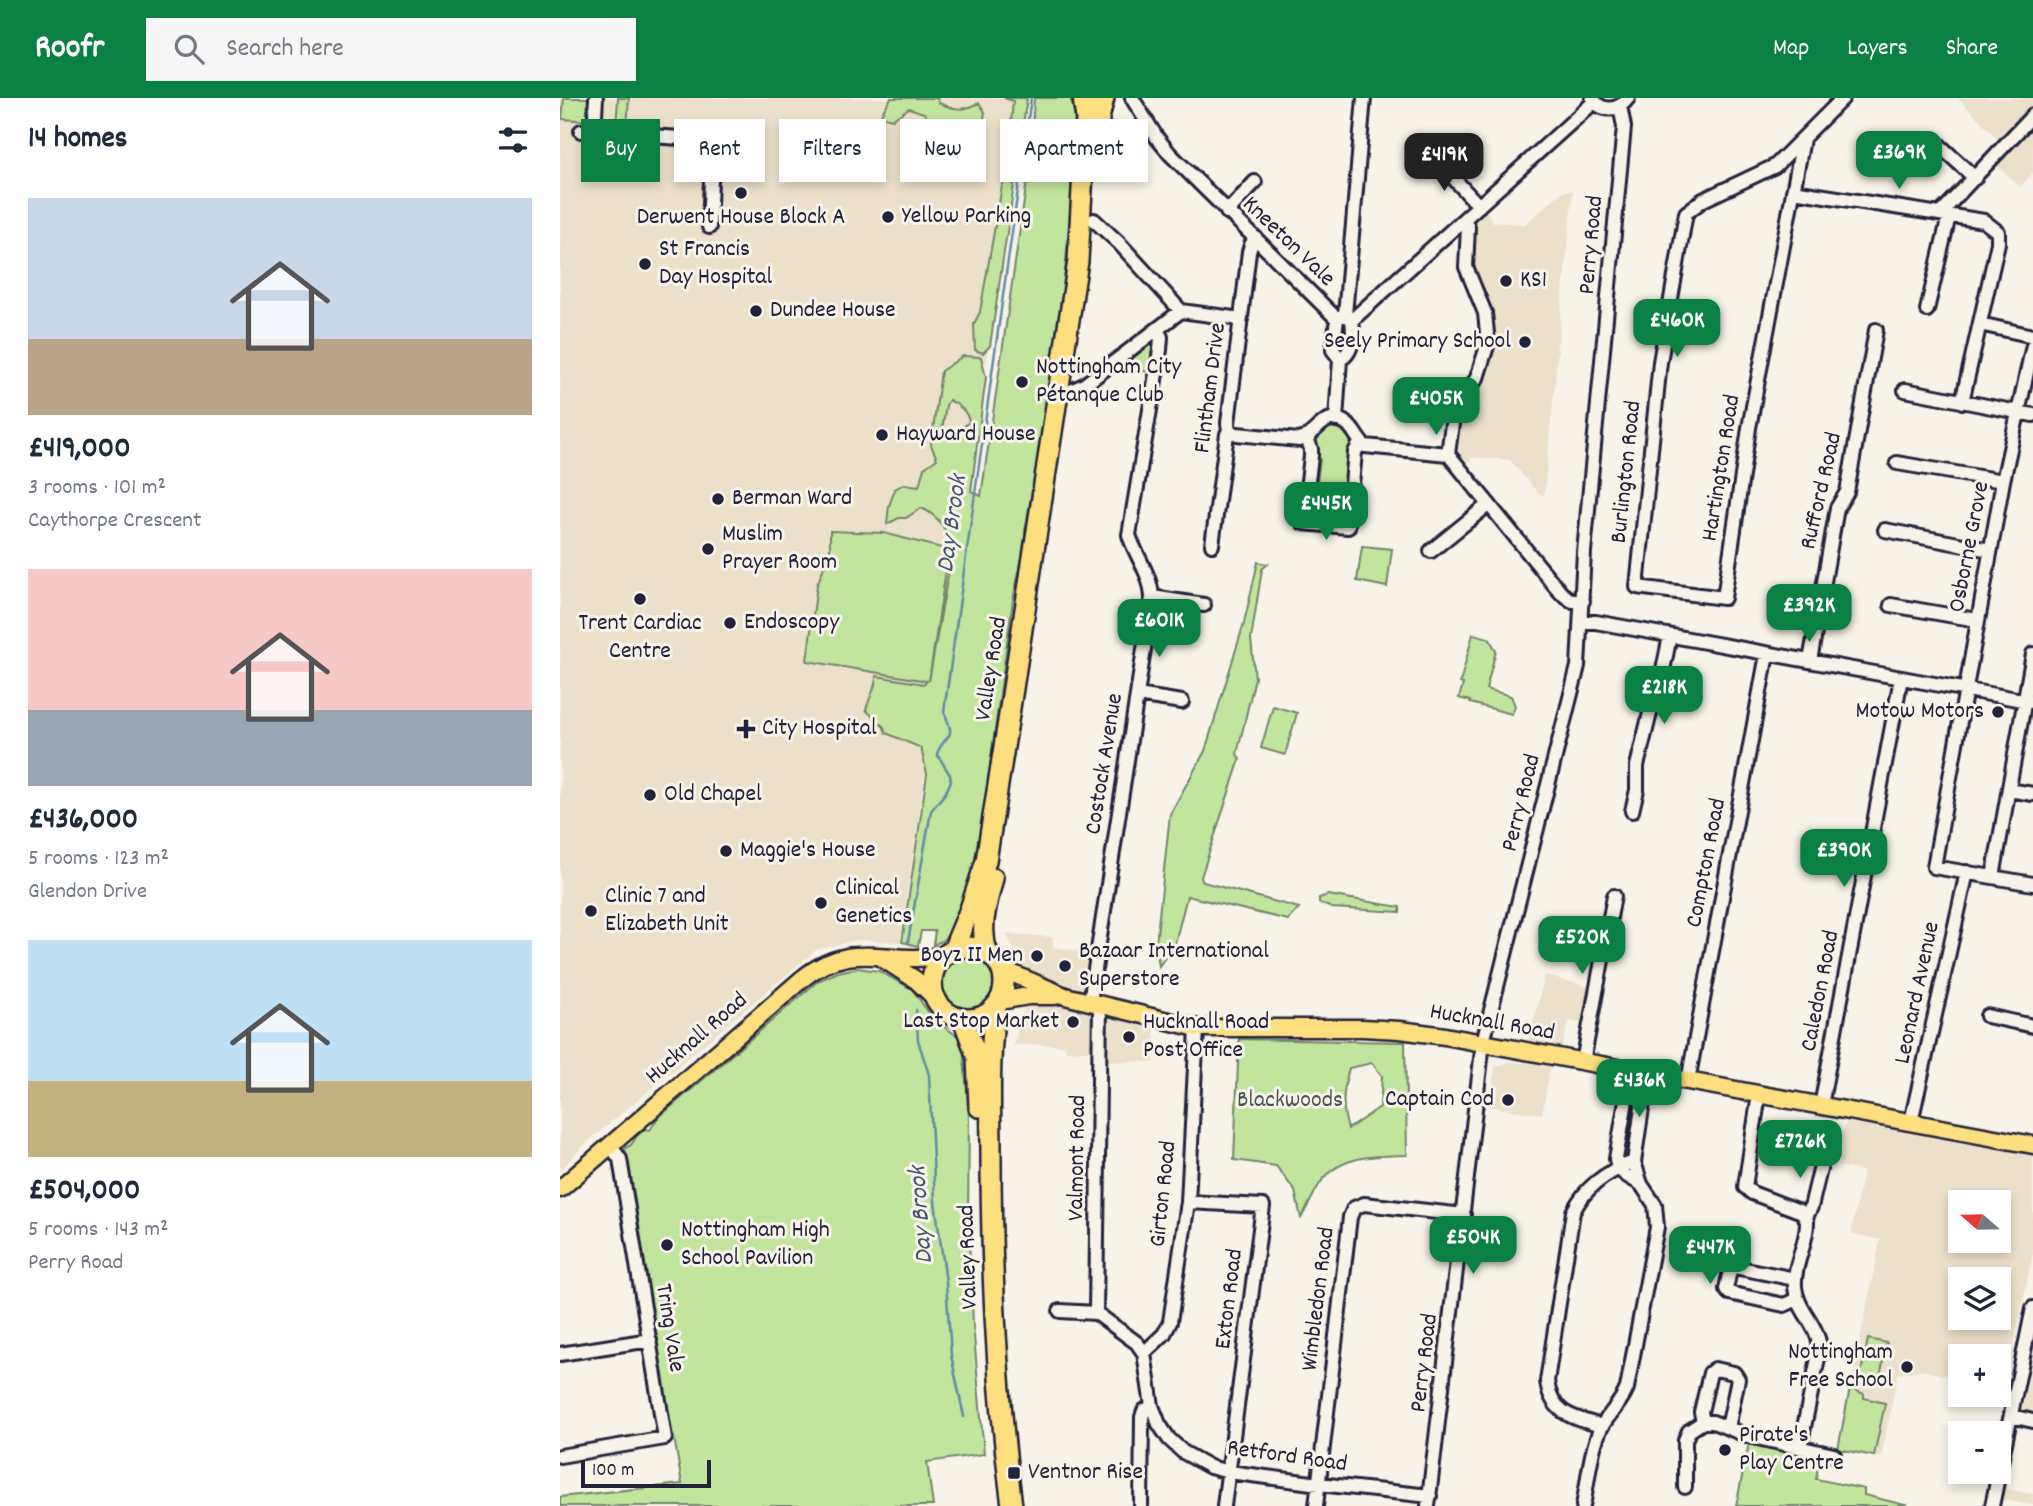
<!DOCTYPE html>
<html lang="en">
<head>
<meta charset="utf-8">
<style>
  :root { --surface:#fff; --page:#f6f6f7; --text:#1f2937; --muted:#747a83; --accent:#0b8043 }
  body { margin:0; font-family:Dekko,sans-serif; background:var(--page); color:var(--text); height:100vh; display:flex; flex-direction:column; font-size:26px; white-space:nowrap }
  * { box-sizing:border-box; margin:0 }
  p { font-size:23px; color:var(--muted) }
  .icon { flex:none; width:38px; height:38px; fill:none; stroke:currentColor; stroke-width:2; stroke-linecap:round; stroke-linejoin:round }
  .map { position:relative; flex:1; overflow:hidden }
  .details { display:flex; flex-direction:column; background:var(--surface); width:560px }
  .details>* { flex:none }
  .banner { position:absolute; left:21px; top:21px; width:665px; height:63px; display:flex; gap:14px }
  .needle { width:46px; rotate:290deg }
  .tools { position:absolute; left:1388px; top:1092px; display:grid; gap:14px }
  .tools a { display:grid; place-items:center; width:63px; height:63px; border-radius:0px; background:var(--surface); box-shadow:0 4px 10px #0003; font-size:35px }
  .scale { position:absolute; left:21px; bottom:18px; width:130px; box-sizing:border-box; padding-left:7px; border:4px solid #22223b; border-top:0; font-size:19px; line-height:24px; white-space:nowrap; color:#22223b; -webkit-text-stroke:5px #f7f3e8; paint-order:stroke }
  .price { position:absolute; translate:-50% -60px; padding:0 16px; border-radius:14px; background:var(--accent); color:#fff; font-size:23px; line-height:46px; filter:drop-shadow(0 2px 4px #0008) }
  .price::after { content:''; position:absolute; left:50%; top:42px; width:21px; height:16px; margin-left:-10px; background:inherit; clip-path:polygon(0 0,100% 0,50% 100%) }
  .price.active { background:#222; color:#fff }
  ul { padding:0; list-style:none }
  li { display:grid; align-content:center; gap:14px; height:371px; padding:0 28px }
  li span { display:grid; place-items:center; height:217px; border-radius:0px; color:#555 }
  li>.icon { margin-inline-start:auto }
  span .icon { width:126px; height:126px; fill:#fffc; stroke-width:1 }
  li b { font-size:30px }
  h2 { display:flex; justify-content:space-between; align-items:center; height:84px; padding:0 28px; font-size:30px }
  .chip { padding:0 24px; border-radius:0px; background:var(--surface); box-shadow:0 4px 10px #0003; font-size:24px; line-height:63px }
  .chip.active { background:var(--accent); color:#fff }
  header { display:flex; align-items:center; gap:42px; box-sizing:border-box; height:98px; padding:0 35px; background:var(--accent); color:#fff }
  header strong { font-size:33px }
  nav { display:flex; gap:38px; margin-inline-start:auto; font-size:24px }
  .search { width:490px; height:63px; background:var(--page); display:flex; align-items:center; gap:18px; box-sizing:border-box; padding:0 24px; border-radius:0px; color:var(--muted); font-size:26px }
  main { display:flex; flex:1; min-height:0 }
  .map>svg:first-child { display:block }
  .built { fill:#ebe0ca; fill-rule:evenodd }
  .green { fill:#c2e59e; stroke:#72846c; stroke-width:2; fill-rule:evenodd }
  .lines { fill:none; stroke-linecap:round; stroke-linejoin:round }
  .stream { stroke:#628aa6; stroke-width:2.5 }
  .minor-casing { stroke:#22223b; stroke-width:18 }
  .major-casing { stroke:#22223b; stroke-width:21 }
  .highway-casing { stroke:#22223b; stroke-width:24 }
  .minor { stroke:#f7f3e8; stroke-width:12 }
  .major { stroke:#fddf80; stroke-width:16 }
  .highway { stroke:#fddf80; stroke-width:19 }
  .poi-dot { fill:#22223b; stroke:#f7f3e8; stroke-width:2.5 }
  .labels { text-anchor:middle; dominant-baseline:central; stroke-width:6; stroke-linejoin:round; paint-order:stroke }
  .poi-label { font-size:24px; fill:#22223b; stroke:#f7f3e8; text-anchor:start }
  .street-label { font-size:24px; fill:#22223b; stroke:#f7f3e8 }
  .park-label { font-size:24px; fill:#4a5354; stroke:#f7f3e8 }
  .water-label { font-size:26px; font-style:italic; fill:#425671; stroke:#f7f3e8 }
</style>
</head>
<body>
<header>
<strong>Roofr</strong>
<div class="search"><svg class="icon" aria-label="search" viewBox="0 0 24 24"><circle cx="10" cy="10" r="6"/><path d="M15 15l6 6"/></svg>Search here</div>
<nav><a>Map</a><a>Layers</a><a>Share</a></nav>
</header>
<main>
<section class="details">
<h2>14 homes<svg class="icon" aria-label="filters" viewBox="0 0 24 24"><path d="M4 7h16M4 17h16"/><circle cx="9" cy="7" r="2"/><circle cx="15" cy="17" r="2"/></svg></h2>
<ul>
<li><span style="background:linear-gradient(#c9d6e8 65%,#b9a48a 0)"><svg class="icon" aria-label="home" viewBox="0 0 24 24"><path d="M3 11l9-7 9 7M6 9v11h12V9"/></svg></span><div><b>£419,000</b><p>3 rooms · 101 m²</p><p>Caythorpe Crescent</p></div></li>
<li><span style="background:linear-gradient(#f6c9c9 65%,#9aa5b1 0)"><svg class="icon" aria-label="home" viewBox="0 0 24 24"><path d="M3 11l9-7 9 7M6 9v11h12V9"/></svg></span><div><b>£436,000</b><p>5 rooms · 123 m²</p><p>Glendon Drive</p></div></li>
<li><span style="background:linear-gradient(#bfe0f5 65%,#c2b280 0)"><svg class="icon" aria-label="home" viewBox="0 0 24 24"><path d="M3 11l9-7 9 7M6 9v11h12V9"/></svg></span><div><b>£504,000</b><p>5 rooms · 143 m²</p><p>Perry Road</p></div></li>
</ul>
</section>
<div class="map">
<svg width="1473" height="1408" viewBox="0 0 1473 1408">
  <rect width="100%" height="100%" fill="#f7f3e8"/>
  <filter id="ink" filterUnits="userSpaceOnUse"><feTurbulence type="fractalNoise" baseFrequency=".0143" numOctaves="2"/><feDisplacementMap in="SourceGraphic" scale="14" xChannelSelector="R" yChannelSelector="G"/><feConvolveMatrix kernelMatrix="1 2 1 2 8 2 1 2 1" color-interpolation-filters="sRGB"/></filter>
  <g filter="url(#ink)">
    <path class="built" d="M 0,0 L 465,0 L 340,844 L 297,842 L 256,852 L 24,1047 L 0,1073 Z
      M 1398,0 L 1473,0 L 1473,74 L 1460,89 L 1434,65 L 1447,50 Z
      M 1003,93 L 1013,93 L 998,244 L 996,245 L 998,252 L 984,397 L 979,396 L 950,362 L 914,359 L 905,366 L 894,350 L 896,318 L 924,275 L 931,255 L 928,208 L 913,175 L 911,159 L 914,121 L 925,112 L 933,124 L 965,126 Z
      M 446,836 L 493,839 L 493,849 L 530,855 L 522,911 L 595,927 L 594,964 L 548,963 L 548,953 L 506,953 L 504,947 L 453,947 L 463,917 L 468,876 Z
      M 985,877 L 1029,889 L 1022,925 L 1009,923 L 1002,949 L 994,949 L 982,1016 L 929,1009 L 935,969 L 949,964 L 963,965 Z
      M 1286,1024 L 1473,1058 L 1473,1155 L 1444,1292 L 1439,1291 L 1438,1258 L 1400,1258 L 1400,1281 L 1360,1272 L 1338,1276 L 1321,1360 L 1278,1351 L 1320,1142 L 1291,1135 L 1303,1073 L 1278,1068 L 1282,1050 L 1278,1049 ZM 1400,1104 L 1438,1104 L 1438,1143 L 1400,1143 ZM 1400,1181 L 1438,1181 L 1438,1220 L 1400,1220 Z
      M 1473,1262 L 1473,1326 L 1460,1323 Z
      M 1445,1391 L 1473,1396 L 1473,1407 L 1442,1402 Z"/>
    <path class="green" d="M 4,0 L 32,0 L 30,23 L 2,21 Z
      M 58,0 L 69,0 L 67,30 L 56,30 Z
      M 331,0 L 377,0 L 379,5 C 395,12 404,13 419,5 L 425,14 L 422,32 C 412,40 390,40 378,33 C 372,29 368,20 364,15 L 349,10 L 333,21 L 320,18 Z
      M 444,0 L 467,0 L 430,248 L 423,255 L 415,252 L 414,226 L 420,214 L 442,88 L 446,81 L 453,3 Z
      M 474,0 L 510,0 C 519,22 513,50 512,74 C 508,195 486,314 465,433 L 466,441 L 453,502 L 424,711 L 413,772 L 402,808 L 391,834 L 382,843 L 373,847 L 375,833 L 361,833 L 358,848 L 342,844 L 367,676 L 361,650 L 326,635 L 324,629 L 306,612 C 309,599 316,592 316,578 L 364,586 L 367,583 L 247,563 L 257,487 L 270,453 L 270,433 L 324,435 L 389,452 L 369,583 L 392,454 C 388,435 381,418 361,410 L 346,420 L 339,420 L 327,426 L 329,408 L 335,391 L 344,386 L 359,388 L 364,370 L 377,361 L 371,347 L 381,273 L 403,258 L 421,259 L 426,279 L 411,393 L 421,398 L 468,76 L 463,76 L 472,33 ZM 389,302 C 398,306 408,314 409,324 L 393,337 L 382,332 L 386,307 Z
      M 590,243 L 594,246 L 591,274 L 572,271 L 564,262 Z
      M 771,329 L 784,332 L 790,339 L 791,352 L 786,363 L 781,423 L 776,423 L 775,416 L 761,415 L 760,419 L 756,421 L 751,416 L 754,409 L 760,361 C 751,348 757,333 771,329 Z
      M 802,448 L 832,451 L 827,489 L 797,483 Z
      M 698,464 L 708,466 L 702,471 L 691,541 L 695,580 L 677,656 L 680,661 L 641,779 L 643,784 L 739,810 L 728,822 L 627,798 L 615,845 L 599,868 L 596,846 L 610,716 L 645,653 L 684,525 Z
      M 913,536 L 929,540 L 936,553 L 926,591 L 951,598 L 955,608 L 952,616 L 910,605 L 910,603 L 899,600 L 903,586 L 900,585 Z
      M 713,608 L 737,615 L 725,657 L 701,650 Z
      M 768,797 L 840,809 L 840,814 L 772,810 L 759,805 L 759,800 Z
      M381 885a27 27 0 1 1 54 0a27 27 0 1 1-54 0Z
      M 297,870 L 319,873 L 352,891 L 374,922 L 399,939 L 403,947 L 409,1020 L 408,1119 L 413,1226 L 424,1356 L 367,1364 L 373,1408 L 0,1408 L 0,1399 L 122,1386 L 114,1339 L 111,1339 L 65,1050 L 71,1047 L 77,1038 L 85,1031 L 90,1032 L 97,1021 L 258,883 L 278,874 Z
      M 679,941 L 845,944 L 847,1057 C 819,1058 783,1056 763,1081 C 755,1092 749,1107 741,1120 L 735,1093 L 716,1068 L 674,1062 ZM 812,965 L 822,978 L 820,1009 L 788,1031 C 781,1009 783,991 789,970 Z
      M 1308,1241 L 1327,1245 L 1319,1284 L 1300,1280 Z
      M 1290,1290 L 1304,1296 L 1304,1300 L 1325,1305 L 1314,1358 L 1278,1351 Z
      M 1189,1345 L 1259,1363 L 1256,1381 L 1304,1391 L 1304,1397 L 1349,1408 L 1176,1408 Z"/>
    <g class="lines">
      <path class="stream" d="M 348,844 L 371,713 L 386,694 L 391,683 L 390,677 L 377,656 C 385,633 398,645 384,614 L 471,0
        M 356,912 L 358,942 L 369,977 L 375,1104 L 386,1184 L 391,1257 L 404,1319"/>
      <defs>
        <path id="minor" d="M 572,0 L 597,40 L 610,56 L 777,221
          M 1032,0 C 1041,14 1058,14 1068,0
          M 21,33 L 134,41 L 147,46 L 152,59 L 149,129
          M 34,34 L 36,0
          M 1243,41 L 1189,330 L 1164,500 L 1077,489 L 1100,264 L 1126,115 L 1143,102 L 1215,68 L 1283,0
          M 1379,47 L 1415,80
          M 875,60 L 919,108
          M 1233,93 L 1424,123 L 1438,134 L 1438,145 L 1402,304
          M 667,114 L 695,84
          M 1380,116 L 1473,17
          M 534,122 L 559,145 L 621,213
          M 1367,212 L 1389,118
          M 785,217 L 804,0
          M 792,222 L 1034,4
          M 1420,226 L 1473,238
          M 1473,247 L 1443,383 L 1374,769 L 1473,786
          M 780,261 C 793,256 794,235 792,222 L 786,217
          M 1345,292 L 1473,317
          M 511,293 L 524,287 L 621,213 L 681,221
          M 776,322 L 780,261 L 773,252 L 777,221 L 783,217
          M 669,333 L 677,336 L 739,342 C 757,339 763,309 787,326 C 795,332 797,342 805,348 L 888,356 L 1001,495 L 1012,503 L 1023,503
          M 747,340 L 751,351 L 751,358 L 743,425 L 788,429 L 795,354 L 800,345
          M 888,356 L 894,311 L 917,280 L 928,245 L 925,215 L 906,169 L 908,129 L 903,123
          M 1337,365 L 1443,383
          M 1325,432 L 1430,452
          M 652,447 L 667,336 L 669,333 L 668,325 L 689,154 L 691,147 L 696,140
          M 871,453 L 929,406
          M 592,499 L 644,507
          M 1331,507 L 1417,522
          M 1022,524 L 1036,524 L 1473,604
          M 1250,563 L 1277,410 L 1287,394 L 1316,232
          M 577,597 L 622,604
          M 1449,692 L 1473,696
          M 1072,713 L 1077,692 L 1077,668 L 1091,611 L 1102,577 L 1110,538
          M 1433,779 L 1473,556
          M 530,904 L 592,499 C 591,476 576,459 569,437 L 600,252 L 601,239 L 597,232
          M 1427,918 L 1473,928
          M 1023,964 L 1054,798
          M 1071,973 L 1056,1061 C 1058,1075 1069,1079 1081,1086
          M 1128,983 L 1207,556
          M 1199,996 L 1185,1089 L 1192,1095 L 1242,1114 L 1247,1123 C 1248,1145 1233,1166 1235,1189 C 1237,1212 1258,1226 1260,1250 L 1240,1349
          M 1261,1008 L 1341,580
          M 1351,1024 L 1407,774
          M 628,1104 L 703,1108 L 664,1408
          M 1246,1119 L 1251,1109 L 1263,1059
          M 1235,1181 L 1175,1169 L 1170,1172 L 1166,1191 L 1169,1195 L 1224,1207 L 1238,1201
          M 500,1213 L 536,1215 L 577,1245 L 584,1255 L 592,1308 L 599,1326 L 609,1341 L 623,1354 L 650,1369 L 669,1374 L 759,1386 L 870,1398
          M 536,1215 L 540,907
          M 584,1255 L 604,1236 L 610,1224 L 628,1104 L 637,930
          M 0,1256 L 90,1242
          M 1451,1318 L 1473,1323
          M 1143,1324 L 1141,1314 L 1150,1275 L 1155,1271 L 1174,1275 L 1178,1281 L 1168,1330
          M 1042,1328 C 1014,1320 991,1316 987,1283 L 1013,1114 C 1025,1089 1048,1073 1074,1064
          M 0,1358 L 105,1340 L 60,1061 L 50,1047
          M 1125,1389 L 1125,1342 L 1129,1333 L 1143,1324 L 1153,1324 L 1188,1338 L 1274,1357
          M 581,1408 L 582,1319 L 584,1313 L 592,1308
          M 756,1408 L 790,1119 L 794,1110 L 804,1106 L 904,1117
          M 868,1408 L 923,944 L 1018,568 L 1024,454 L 1064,29 L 1060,8
          M 1023,1408 C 1028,1383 1030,1355 1040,1332 C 1047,1317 1061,1306 1067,1290 L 1097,1129 L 1095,1107 L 1081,1086 L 1074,1064 L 1087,977
          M 1432,1408 L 1473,1210"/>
        <path id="major" d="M 320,859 L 356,882 L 374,899
          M 442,871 L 505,898 L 637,930 L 802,930 L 840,932 L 885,938 L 1473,1047
          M 440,903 L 468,898 L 495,898
          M 0,1091 L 242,881 C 293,839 330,869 385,857"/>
        <path id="highway" d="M 538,47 L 539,20 L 544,0
          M372 885a36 36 0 1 1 72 0a36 36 0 1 1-72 0Z
          M 393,852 L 410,811 L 426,763 L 447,630 L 518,163 L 526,20 L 523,0
          M 427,854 C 419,828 427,805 433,780
          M 436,909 C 428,957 431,1009 431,1058 C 431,1175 437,1292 452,1408
          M 403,921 L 417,959 L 419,1009"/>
      </defs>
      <use href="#minor" class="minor-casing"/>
      <use href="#major" class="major-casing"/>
      <use href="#highway" class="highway-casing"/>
      <use href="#minor" class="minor"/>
      <use href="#major" class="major"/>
      <use href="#highway" class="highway"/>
    </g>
  </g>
  <g class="poi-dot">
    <circle cx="181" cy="95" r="7"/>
    <circle cx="328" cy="119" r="7"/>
    <circle cx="85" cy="166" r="7"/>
    <circle cx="946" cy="183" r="7"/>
    <circle cx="196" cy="213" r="7"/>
    <circle cx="965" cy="244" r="7"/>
    <circle cx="462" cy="284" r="7"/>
    <circle cx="322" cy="337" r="7"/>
    <circle cx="158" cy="401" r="7"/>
    <circle cx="148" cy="451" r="7"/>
    <circle cx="80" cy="501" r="7"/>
    <circle cx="170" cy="525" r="7"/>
    <circle cx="1438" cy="614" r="7"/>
    <path d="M182.5 620.5h7v7h7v7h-7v7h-7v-7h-7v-7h7z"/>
    <circle cx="90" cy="697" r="7"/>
    <circle cx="166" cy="753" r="7"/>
    <circle cx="261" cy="805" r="7"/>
    <circle cx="31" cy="813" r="7"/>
    <circle cx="477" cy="858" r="7"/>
    <circle cx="505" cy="868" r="7"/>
    <circle cx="513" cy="924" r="7"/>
    <circle cx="569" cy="939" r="7"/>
    <circle cx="948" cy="1002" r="7"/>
    <circle cx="107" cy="1147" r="7"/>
    <circle cx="1347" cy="1269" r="7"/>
    <circle cx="1165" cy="1352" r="7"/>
    <rect x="447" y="1368" width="14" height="14" rx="3.5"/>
  </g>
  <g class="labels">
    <g class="poi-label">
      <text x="342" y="119">Yellow Parking</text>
      <text x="181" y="120" text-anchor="middle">Derwent House Block A</text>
      <text x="99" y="152">St Francis<tspan x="99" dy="28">Day Hospital</tspan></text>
      <text x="960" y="183">KS1</text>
      <text x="210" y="213">Dundee House</text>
      <text x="951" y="244" text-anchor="end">Seely Primary School</text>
      <text x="476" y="270">Nottingham City<tspan x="476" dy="28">Pétanque Club</tspan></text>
      <text x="336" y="337">Hayward House</text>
      <text x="172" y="401">Berman Ward</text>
      <text x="162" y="437">Muslim<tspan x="162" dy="28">Prayer Room</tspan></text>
      <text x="184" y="525">Endoscopy</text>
      <text x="80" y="526" text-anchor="middle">Trent Cardiac<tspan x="80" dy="28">Centre</tspan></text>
      <text x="1424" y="614" text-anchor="end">Motow Motors</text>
      <text x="202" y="631">City Hospital</text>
      <text x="104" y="697">Old Chapel</text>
      <text x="180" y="753">Maggie's House</text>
      <text x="275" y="791">Clinical<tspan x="275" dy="28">Genetics</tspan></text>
      <text x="45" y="799">Clinic 7 and<tspan x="45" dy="28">Elizabeth Unit</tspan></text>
      <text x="519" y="854">Bazaar International<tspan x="519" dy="28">Superstore</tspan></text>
      <text x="463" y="858" text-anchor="end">Boyz II Men</text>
      <text x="499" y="924" text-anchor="end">Last Stop Market</text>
      <text x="583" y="925">Hucknall Road<tspan x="583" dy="28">Post Office</tspan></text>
      <text x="934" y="1002" text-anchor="end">Captain Cod</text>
      <text x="121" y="1133">Nottingham High<tspan x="121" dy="28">School Pavilion</tspan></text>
      <text x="1333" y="1255" text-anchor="end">Nottingham<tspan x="1333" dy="28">Free School</tspan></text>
      <text x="1179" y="1338">Pirate's<tspan x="1179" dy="28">Play Centre</tspan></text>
      <text x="468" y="1375">Ventnor Rise</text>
    </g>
    <g class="street-label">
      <text transform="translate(728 144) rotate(44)">Kneeton Vale</text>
      <text transform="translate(1032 147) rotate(-85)">Perry Road</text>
      <text transform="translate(651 290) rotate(-83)">Flintham Drive</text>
      <text transform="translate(1162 370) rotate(-81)">Hartington Road</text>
      <text transform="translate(1067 374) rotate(-84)">Burlington Road</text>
      <text transform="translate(1262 393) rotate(-77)">Rufford Road</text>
      <text transform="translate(1410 449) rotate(-79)">Osborne Grove</text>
      <text transform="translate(432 571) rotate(-81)">Valley Road</text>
      <text transform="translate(545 666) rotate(-81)">Costock Avenue</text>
      <text transform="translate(962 705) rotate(-76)">Perry Road</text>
      <text transform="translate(1147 765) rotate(-79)">Compton Road</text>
      <text transform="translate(1261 893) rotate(-79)">Caledon Road</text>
      <text transform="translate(1358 895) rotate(-78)">Leonard Avenue</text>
      <text transform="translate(932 925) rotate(10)">Hucknall Road</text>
      <text transform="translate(137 941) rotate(-41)">Hucknall Road</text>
      <text transform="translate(518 1060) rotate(-89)">Valmont Road</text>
      <text transform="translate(604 1096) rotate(-84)">Girton Road</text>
      <text transform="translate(409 1159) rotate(-92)">Valley Road</text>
      <text transform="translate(670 1201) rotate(-83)">Exton Road</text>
      <text transform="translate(759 1201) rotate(-83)">Wimbledon Road</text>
      <text transform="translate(109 1230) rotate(81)">Tring Vale</text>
      <text transform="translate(865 1265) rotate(-83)">Perry Road</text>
      <text transform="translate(727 1359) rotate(8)">Retford Road</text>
    </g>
    <g class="park-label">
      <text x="730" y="1003">Blackwoods</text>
    </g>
    <g class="water-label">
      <text transform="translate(393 426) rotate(-82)">Day Brook</text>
      <text transform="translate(362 1117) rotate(-94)">Day Brook</text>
    </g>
  </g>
</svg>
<div class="tools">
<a><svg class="needle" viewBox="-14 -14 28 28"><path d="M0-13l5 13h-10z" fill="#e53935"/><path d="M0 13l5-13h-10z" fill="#747a83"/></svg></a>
<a><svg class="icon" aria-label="layers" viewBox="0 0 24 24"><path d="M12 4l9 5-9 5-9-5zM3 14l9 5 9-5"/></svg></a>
<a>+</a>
<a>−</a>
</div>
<div class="scale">100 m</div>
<b class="price" style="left:1339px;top:93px">£369K</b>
<b class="price active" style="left:884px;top:95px">£419K</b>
<b class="price" style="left:1117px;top:261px">£460K</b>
<b class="price" style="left:876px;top:339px">£405K</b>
<b class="price" style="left:766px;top:444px">£445K</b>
<b class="price" style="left:1249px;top:546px">£392K</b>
<b class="price" style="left:599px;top:561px">£601K</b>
<b class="price" style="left:1104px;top:628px">£218K</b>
<b class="price" style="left:1284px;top:791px">£390K</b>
<b class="price" style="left:1022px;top:878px">£520K</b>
<b class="price" style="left:1079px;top:1021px">£436K</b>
<b class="price" style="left:1240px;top:1082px">£726K</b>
<b class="price" style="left:913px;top:1178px">£504K</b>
<b class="price" style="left:1150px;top:1188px">£447K</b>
<div class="banner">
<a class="chip active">Buy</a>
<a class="chip">Rent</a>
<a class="chip">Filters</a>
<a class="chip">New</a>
<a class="chip">Apartment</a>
</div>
</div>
</main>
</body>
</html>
